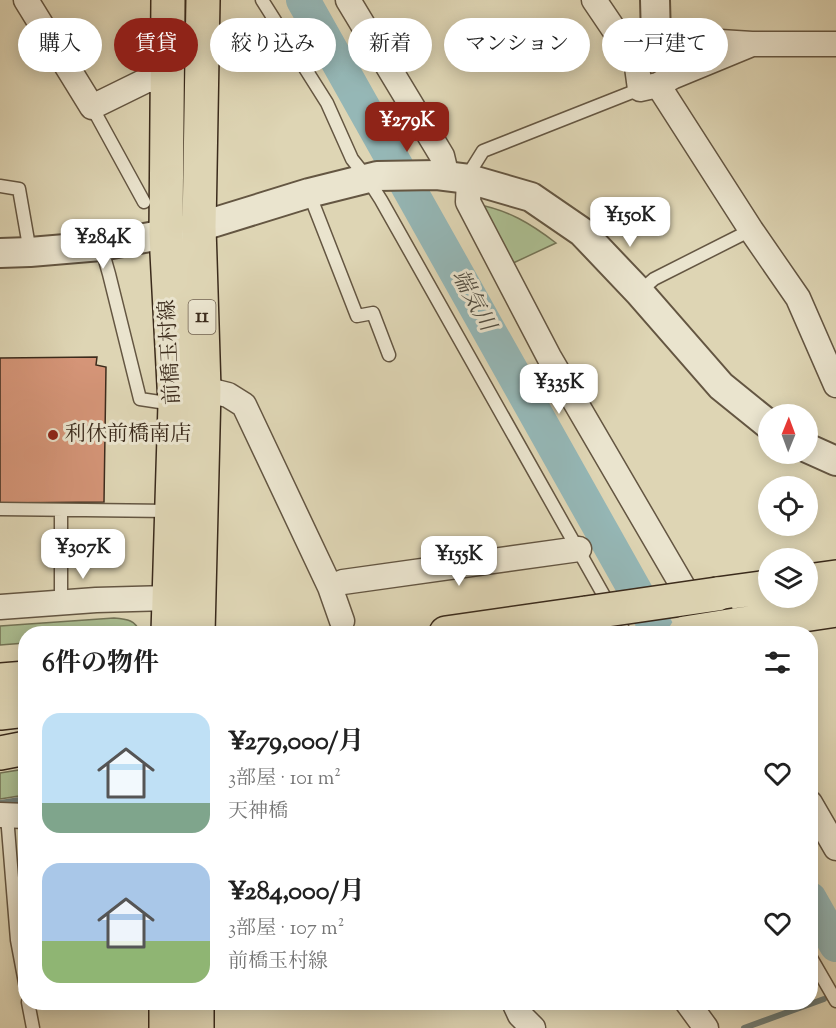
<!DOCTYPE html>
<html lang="ja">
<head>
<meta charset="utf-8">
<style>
  :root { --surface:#fff; --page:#f6f6f6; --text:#222; --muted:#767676; --accent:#8f2418 }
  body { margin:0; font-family:"Sorts Mill Goudy","Noto Serif JP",serif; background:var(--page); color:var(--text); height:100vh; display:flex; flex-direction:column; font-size:22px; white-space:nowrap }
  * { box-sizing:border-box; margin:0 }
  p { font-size:20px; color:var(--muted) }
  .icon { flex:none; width:33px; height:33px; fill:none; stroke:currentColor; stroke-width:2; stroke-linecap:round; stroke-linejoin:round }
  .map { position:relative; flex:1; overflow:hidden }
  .details { position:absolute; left:18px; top:626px; width:800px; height:384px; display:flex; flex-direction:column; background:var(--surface); border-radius:24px; box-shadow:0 3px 15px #0003 }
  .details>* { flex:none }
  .guide { position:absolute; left:18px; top:18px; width:801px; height:54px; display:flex; gap:12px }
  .needle { width:39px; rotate:1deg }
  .tools { position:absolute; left:758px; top:404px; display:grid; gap:12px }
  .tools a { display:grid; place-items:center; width:60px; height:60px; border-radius:50%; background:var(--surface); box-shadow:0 3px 15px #0003; font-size:30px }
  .price { position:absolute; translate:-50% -51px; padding:0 14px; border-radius:12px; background:#fff; color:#222; font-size:20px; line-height:39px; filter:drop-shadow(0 2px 3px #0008) }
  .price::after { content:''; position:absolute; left:50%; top:36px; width:18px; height:14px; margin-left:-9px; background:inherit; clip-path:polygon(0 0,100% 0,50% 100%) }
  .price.current { background:var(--accent); color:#fff }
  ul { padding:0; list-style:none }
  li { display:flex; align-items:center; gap:18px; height:150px; padding:0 24px }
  li span { display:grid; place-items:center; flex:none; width:168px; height:120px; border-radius:18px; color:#555 }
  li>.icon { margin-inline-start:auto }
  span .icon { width:72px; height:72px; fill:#fffc; stroke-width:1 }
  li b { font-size:26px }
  h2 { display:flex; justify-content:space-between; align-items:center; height:72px; padding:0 24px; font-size:26px }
  .chip { padding:0 21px; border-radius:27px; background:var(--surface); box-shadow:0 3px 15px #0003; font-size:21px; line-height:54px }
  .chip.current { background:var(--accent); color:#fff }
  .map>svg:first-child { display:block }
  .green { fill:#acbe91; stroke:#747456; stroke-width:1.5 }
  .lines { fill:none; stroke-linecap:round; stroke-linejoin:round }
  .stream { stroke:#717f78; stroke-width:6 }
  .river { stroke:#95b7b6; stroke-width:34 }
  .building { fill:#d59578; stroke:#3b2b1c; stroke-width:1.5 }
  .service-casing { stroke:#645642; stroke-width:15 }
  .minor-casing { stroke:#645642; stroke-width:27 }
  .tertiary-casing { stroke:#645642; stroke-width:32 }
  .primary-casing { stroke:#3b2b1c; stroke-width:36 }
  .motorway-casing { stroke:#3b2b1c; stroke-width:36 }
  .service { stroke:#eae4ce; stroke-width:12 }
  .minor { stroke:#eae4ce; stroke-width:24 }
  .tertiary { stroke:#eae4ce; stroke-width:28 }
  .primary { stroke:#ded5b4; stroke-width:33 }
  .motorway { stroke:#ded5b4; stroke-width:33 }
  .motorway-bridge-casing { stroke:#3b2b1c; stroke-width:36; stroke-linecap:butt }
  .motorway-bridge { stroke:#ded5b4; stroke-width:33 }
  .poi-dot { fill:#8f2418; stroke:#eae4ce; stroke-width:2 }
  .labels { text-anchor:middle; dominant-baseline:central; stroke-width:6; stroke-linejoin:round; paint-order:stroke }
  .shield { fill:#eae4ce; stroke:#706251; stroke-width:1.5 }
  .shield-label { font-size:20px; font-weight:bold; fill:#3b2b1c }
  .street-label { font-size:21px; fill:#3b2b1c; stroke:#eae4ce }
  .poi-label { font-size:21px; fill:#3b2b1c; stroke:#eae4ce; text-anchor:start }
  .water-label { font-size:22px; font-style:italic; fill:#524e42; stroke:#eae4ce }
</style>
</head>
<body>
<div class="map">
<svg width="836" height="1028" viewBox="0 0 836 1028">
  <rect width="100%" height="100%" fill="#ded5b4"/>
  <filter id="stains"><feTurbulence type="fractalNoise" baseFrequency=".00333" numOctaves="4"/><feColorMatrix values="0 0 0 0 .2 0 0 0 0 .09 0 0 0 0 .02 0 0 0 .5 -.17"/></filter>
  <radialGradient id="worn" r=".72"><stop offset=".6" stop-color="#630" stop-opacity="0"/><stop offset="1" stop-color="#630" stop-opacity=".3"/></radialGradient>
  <path class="green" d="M 476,204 C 508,210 530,223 556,243 L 509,265 Z
    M 114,618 C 127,619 136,620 140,633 L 26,633 L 25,643 L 0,645 L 0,626 Z
    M 25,769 L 25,795 L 0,799 L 0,773 Z"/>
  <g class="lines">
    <path class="stream" d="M 0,803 L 26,799
      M 744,1028 L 824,999"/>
    <path class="river" d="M 303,0 L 659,633
      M 810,899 L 836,945"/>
  </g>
  <path class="building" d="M 97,357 L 96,365 L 106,367 L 104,502 L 0,503 L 0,358 Z"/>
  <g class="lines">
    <defs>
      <path id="service" d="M 262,0 L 327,103 L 352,159 L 367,178 L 381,200 L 625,633
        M 92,107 L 144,202
        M 469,179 L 473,167 L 483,151 L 640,89
        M 0,186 L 19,189 L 30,252
        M 309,193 L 357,316 L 373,313 L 389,355
        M 101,246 L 109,274 L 140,399 L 173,404
        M 639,292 L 654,279 L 751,230
        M 0,509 L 170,511
        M 61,510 L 61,602
        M 7,816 L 17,940 L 26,988
        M 810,956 L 836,1001
        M 28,1002 L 33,1028"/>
      <path id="minor" d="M 26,0 L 92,107 L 147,80 L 167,80
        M 348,0 L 442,156 L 447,177
        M 594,0 L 617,34 L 631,51 L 637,67 L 640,89 L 658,85 L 672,77 L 752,44
        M 640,47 L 656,38 L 752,44 L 836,44
        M 658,85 L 751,230 L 798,298 L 836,385
        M 469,179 L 468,202 L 549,357 L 710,633
        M 204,389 L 228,395 L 244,405 L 330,587 L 342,621
        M 330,587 L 343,582 L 579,549
        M 0,607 L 96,600 L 169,598
        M 810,803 L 836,848
        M 0,815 L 26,816
        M 514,1002 L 520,1015 L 533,1028
        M 687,1002 L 706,1028"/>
      <path id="tertiary" d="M 655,0 L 656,38
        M 0,253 L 30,252 L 101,246 L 166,234 L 199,227 L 309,193 L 377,176 L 437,175 L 469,179 L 531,197 L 582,232 L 639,292 L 721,386 L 768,424
        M 807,448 L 836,461"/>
      <path id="primary" d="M 168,0 L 166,234 L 175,404 L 168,633
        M 198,633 L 204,389 L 199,227 L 203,0
        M 166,1002 L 166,1028
        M 197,1002 L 197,1028"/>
      <path id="motorway" d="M 807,581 L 836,577
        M 717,594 L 768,587
        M 735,625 L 836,610
        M 446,633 L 586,613
        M 0,680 L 26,678
        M 0,713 L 26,710
        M 0,753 L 26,748"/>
    </defs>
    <use href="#service" class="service-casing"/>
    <use href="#minor" class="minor-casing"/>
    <use href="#tertiary" class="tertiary-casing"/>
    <use href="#primary" class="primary-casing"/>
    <use href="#motorway" class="motorway-casing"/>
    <use href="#service" class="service"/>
    <use href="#minor" class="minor"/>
    <use href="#tertiary" class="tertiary"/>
    <use href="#primary" class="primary"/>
    <use href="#motorway" class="motorway"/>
    <defs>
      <path id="motorway-bridge" d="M 586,613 L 717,594
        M 685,633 L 735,625"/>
    </defs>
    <use href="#motorway-bridge" class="motorway-bridge-casing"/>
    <use href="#motorway-bridge" class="motorway-bridge"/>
  </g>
  <circle class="poi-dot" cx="53" cy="435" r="6"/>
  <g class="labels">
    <rect class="shield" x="188.5" y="300" width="27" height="34" rx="4.5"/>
    <g class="shield-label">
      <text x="202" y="317">11</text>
    </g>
    <g class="street-label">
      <text transform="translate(171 352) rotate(-93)">前橋玉村線</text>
    </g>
    <g class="poi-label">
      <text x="65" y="435">利休前橋南店</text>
    </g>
    <g class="water-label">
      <text transform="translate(472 301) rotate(61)">端気川</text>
    </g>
  </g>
  <rect width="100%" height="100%" filter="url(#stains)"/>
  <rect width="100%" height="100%" fill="url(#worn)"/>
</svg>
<div class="tools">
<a><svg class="needle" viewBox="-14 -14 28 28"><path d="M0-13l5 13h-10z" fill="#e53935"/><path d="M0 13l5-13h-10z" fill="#767676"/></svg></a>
<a><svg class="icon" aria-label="locate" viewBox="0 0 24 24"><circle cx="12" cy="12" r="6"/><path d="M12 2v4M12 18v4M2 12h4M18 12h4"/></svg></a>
<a><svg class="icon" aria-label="layers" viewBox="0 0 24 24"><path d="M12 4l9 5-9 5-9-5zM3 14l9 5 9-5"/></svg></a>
</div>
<b class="price current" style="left:407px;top:153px">¥279K</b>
<b class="price" style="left:630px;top:248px">¥150K</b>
<b class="price" style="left:103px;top:270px">¥284K</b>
<b class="price" style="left:559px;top:415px">¥335K</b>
<b class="price" style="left:83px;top:580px">¥307K</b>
<b class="price" style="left:459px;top:587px">¥155K</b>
<div class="guide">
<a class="chip">購入</a>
<a class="chip current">賃貸</a>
<a class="chip">絞り込み</a>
<a class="chip">新着</a>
<a class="chip">マンション</a>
<a class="chip">一戸建て</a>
</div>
<section class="details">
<h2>6件の物件<svg class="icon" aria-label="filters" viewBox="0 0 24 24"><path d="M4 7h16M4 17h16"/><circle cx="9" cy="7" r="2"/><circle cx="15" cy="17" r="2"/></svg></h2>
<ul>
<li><span style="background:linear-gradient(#bfe0f5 75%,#7fa58c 0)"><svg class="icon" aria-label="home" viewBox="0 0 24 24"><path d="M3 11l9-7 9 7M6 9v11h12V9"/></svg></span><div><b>¥279,000/月</b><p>3部屋 · 101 m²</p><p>天神橋</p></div><svg class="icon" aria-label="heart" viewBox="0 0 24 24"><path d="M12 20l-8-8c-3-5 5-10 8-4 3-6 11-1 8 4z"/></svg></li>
<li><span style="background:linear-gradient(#a9c7e8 65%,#8fb573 0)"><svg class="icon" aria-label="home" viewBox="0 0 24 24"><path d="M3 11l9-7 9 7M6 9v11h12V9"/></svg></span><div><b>¥284,000/月</b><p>3部屋 · 107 m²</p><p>前橋玉村線</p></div><svg class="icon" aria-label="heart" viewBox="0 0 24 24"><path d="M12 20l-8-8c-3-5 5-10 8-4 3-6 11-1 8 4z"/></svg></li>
</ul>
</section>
</div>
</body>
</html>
